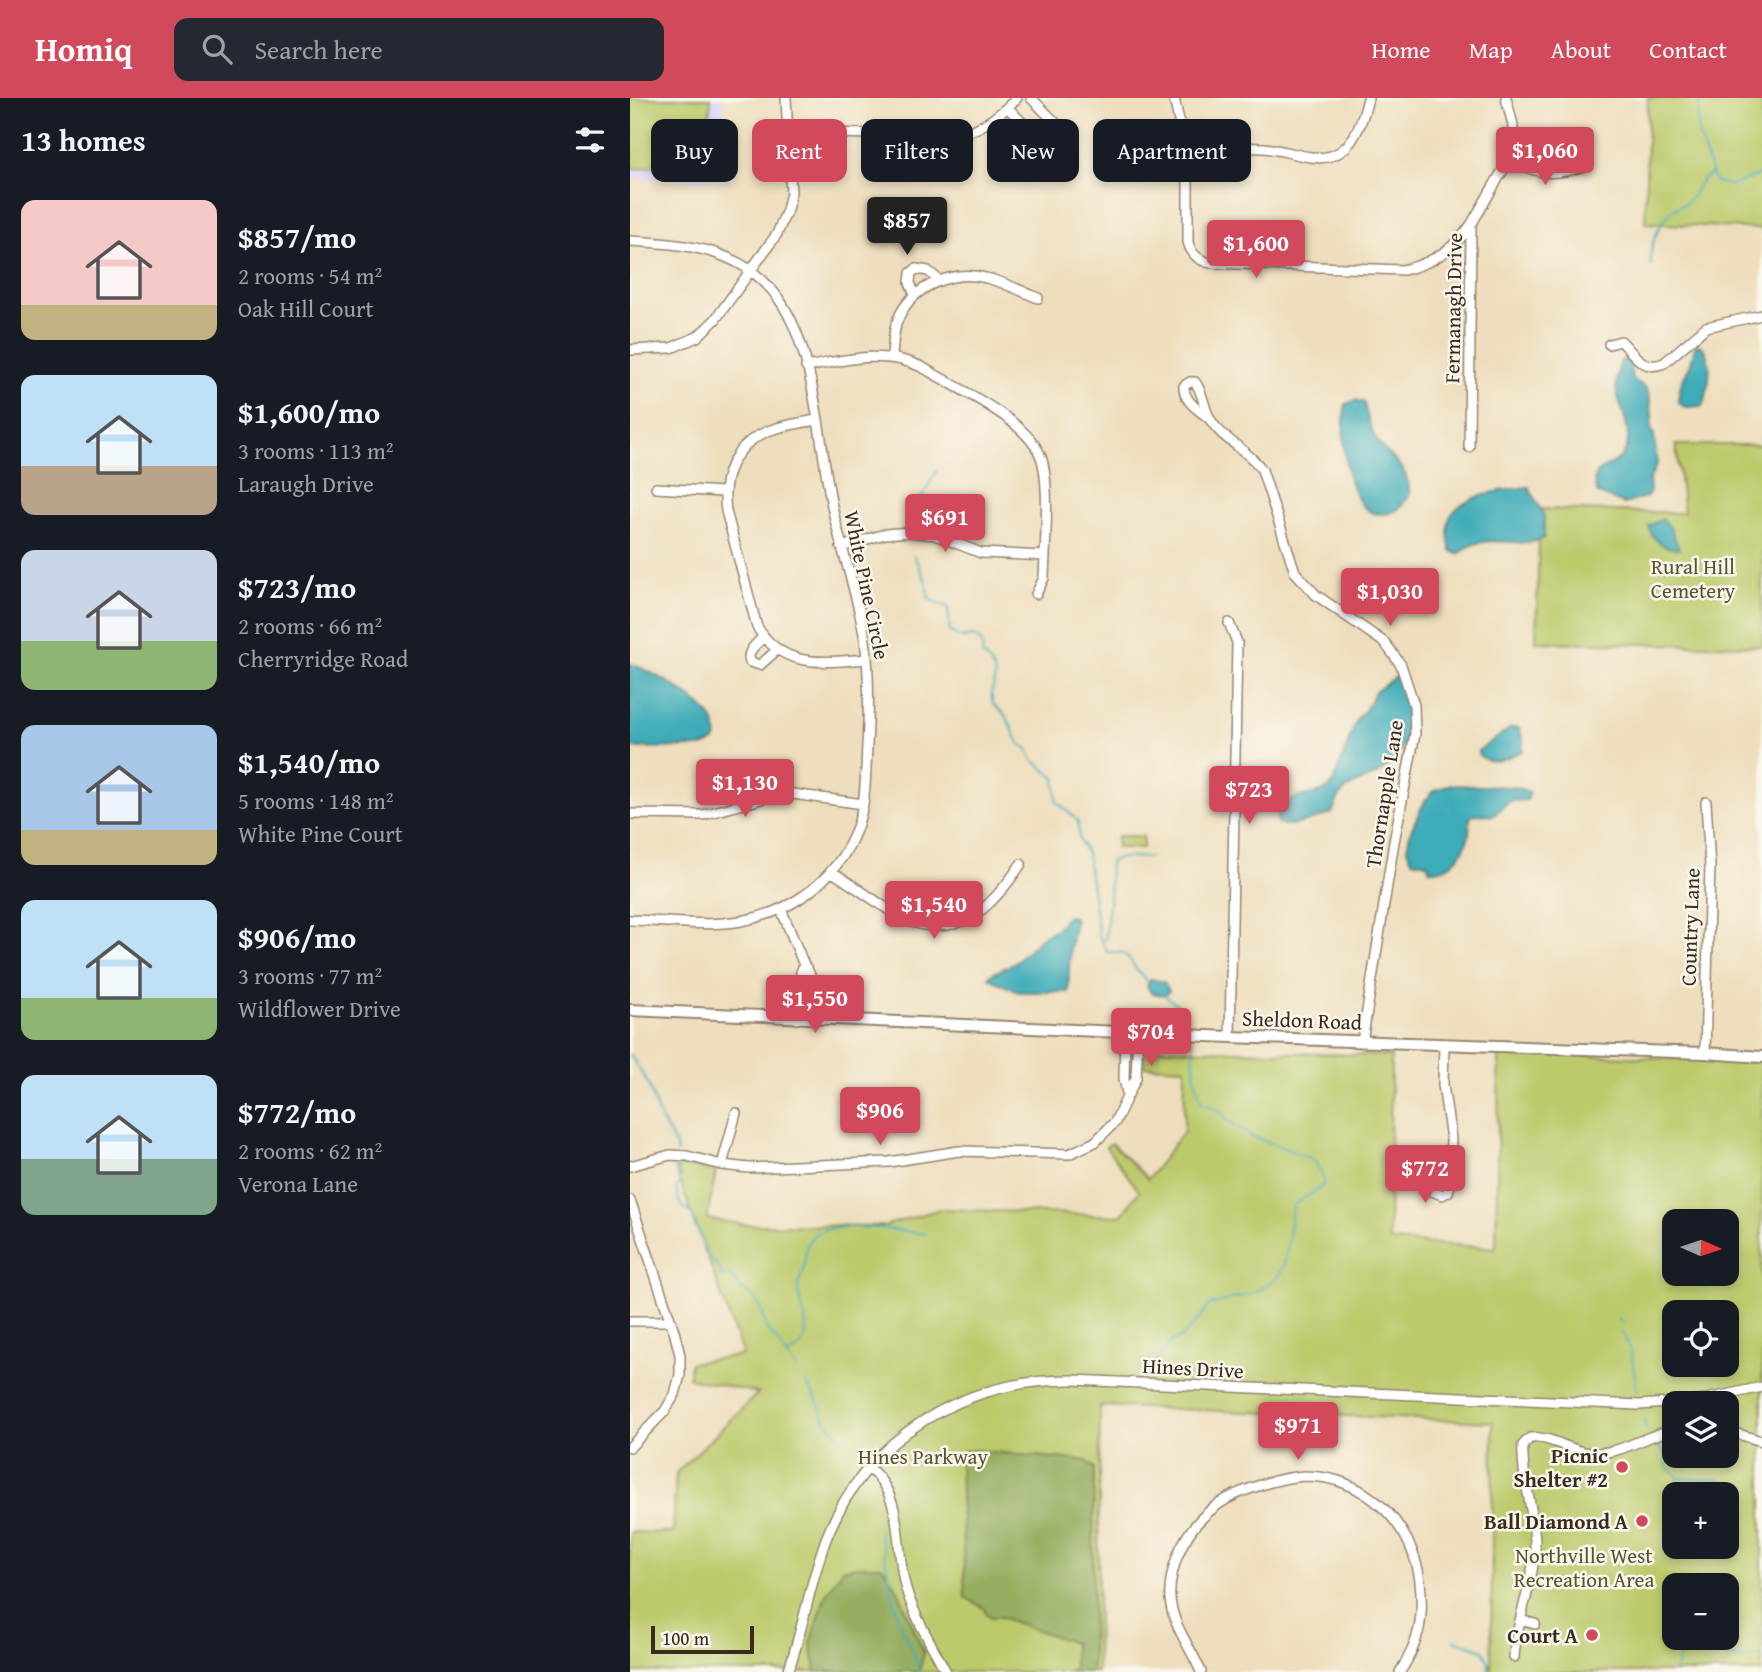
<!DOCTYPE html>
<html lang="en">
<head>
<meta charset="utf-8">
<style>
  :root { --surface:#171b24; --page:#242831; --text:#f1f3f6; --muted:#9ea1a6; --accent:#d1495b }
  body { margin:0; font-family:"Gentium Book Plus",serif; background:var(--page); color:var(--text); height:100vh; display:flex; flex-direction:column; font-size:26px; white-space:nowrap }
  * { box-sizing:border-box; margin:0 }
  p { font-size:23px; color:var(--muted) }
  .icon { flex:none; width:38px; height:38px; fill:none; stroke:currentColor; stroke-width:2; stroke-linecap:round; stroke-linejoin:round }
  .map { position:relative; flex:1; overflow:hidden }
  .side { display:flex; flex-direction:column; background:var(--surface); width:630px }
  .side>* { flex:none }
  .banner { position:absolute; left:21px; top:21px; width:665px; height:63px; display:flex; gap:14px }
  .needle { width:46px; rotate:93deg }
  .buttons { position:absolute; left:1032px; top:1111px; display:grid; gap:14px }
  .buttons a { display:grid; place-items:center; width:77px; height:77px; border-radius:14px; background:var(--surface); box-shadow:0 4px 10px #0003; font-size:35px }
  .scale { position:absolute; left:21px; bottom:18px; width:103px; box-sizing:border-box; padding-left:7px; border:4px solid #3b2a1e; border-top:0; font-size:19px; line-height:24px; white-space:nowrap; color:#3b2a1e; -webkit-text-stroke:5px #fbf7ec; paint-order:stroke }
  .price { position:absolute; translate:-50% -60px; padding:0 16px; border-radius:7px; background:var(--accent); color:#fff; font-size:23px; line-height:46px; filter:drop-shadow(0 2px 4px #0008) }
  .price::after { content:''; position:absolute; left:50%; top:42px; width:21px; height:16px; margin-left:-10px; background:inherit; clip-path:polygon(0 0,100% 0,50% 100%) }
  .price.on { background:#222; color:#fff }
  ul { padding:0; list-style:none }
  li { display:flex; align-items:center; gap:21px; height:175px; padding:0 21px }
  li span { display:grid; place-items:center; flex:none; width:196px; height:140px; border-radius:14px; color:#555 }
  li>.icon { margin-inline-start:auto }
  span .icon { width:84px; height:84px; fill:#fffc; stroke-width:1 }
  li b { font-size:30px }
  h2 { display:flex; justify-content:space-between; align-items:center; height:84px; padding:0 21px; font-size:30px }
  .tag { padding:0 24px; border-radius:14px; background:var(--surface); box-shadow:0 4px 10px #0003; font-size:24px; line-height:63px }
  .tag.on { background:var(--accent); color:#fff }
  header { display:flex; align-items:center; gap:42px; box-sizing:border-box; height:98px; padding:0 35px; background:var(--accent); color:#fff }
  header strong { font-size:33px }
  nav { display:flex; gap:38px; margin-inline-start:auto; font-size:24px }
  .search { width:490px; height:63px; background:var(--page); display:flex; align-items:center; gap:18px; box-sizing:border-box; padding:0 24px; border-radius:14px; color:var(--muted); font-size:26px }
  main { display:flex; flex:1; min-height:0 }
  .map>svg:first-child { display:block }
  .built { fill:#dad6f7 }
  .green { fill:#bcca6c; stroke:#7c7a45; stroke-width:2; fill-rule:evenodd }
  .forest { fill:#95ae60; stroke:#686c3f; stroke-width:2 }
  .water { fill:#3cacb8; stroke:#3c6b6b; stroke-width:2 }
  .lines { fill:none; stroke-linecap:round; stroke-linejoin:round }
  .stream { stroke:#3cacb8; stroke-width:2 }
  .minor-casing { stroke:#94846e; stroke-width:12 }
  .major-casing { stroke:#94846e; stroke-width:14 }
  .minor { stroke:#fff; stroke-width:9 }
  .major { stroke:#fff; stroke-width:10 }
  .poi-dot { fill:#d1495b; stroke:#fbf7ec; stroke-width:2.5 }
  .labels { text-anchor:middle; dominant-baseline:central; stroke-width:5; stroke-linejoin:round; paint-order:stroke }
  .street-label { font-size:21px; fill:#3b2a1e; stroke:#fbf7ec }
  .park-label { font-size:21px; fill:#5b5232; stroke:#fbf7ec }
  .poi-label { font-size:21px; font-weight:bold; fill:#3b2a1e; stroke:#fbf7ec; text-anchor:end }
</style>
</head>
<body>
<header>
<strong>Homiq</strong>
<div class="search"><svg class="icon" aria-label="search" viewBox="0 0 24 24"><circle cx="10" cy="10" r="6"/><path d="M15 15l6 6"/></svg>Search here</div>
<nav><a>Home</a><a>Map</a><a>About</a><a>Contact</a></nav>
</header>
<main>
<section class="side">
<h2>13 homes<svg class="icon" aria-label="filters" viewBox="0 0 24 24"><path d="M4 7h16M4 17h16"/><circle cx="9" cy="7" r="2"/><circle cx="15" cy="17" r="2"/></svg></h2>
<ul>
<li><span style="background:linear-gradient(#f6c9c9 75%,#c2b280 0)"><svg class="icon" aria-label="home" viewBox="0 0 24 24"><path d="M3 11l9-7 9 7M6 9v11h12V9"/></svg></span><div><b>$857/mo</b><p>2 rooms · 54 m²</p><p>Oak Hill Court</p></div></li>
<li><span style="background:linear-gradient(#bfe0f5 65%,#b9a48a 0)"><svg class="icon" aria-label="home" viewBox="0 0 24 24"><path d="M3 11l9-7 9 7M6 9v11h12V9"/></svg></span><div><b>$1,600/mo</b><p>3 rooms · 113 m²</p><p>Laraugh Drive</p></div></li>
<li><span style="background:linear-gradient(#c9d6e8 65%,#8fb573 0)"><svg class="icon" aria-label="home" viewBox="0 0 24 24"><path d="M3 11l9-7 9 7M6 9v11h12V9"/></svg></span><div><b>$723/mo</b><p>2 rooms · 66 m²</p><p>Cherryridge Road</p></div></li>
<li><span style="background:linear-gradient(#a9c7e8 75%,#c2b280 0)"><svg class="icon" aria-label="home" viewBox="0 0 24 24"><path d="M3 11l9-7 9 7M6 9v11h12V9"/></svg></span><div><b>$1,540/mo</b><p>5 rooms · 148 m²</p><p>White Pine Court</p></div></li>
<li><span style="background:linear-gradient(#bfe0f5 70%,#8fb573 0)"><svg class="icon" aria-label="home" viewBox="0 0 24 24"><path d="M3 11l9-7 9 7M6 9v11h12V9"/></svg></span><div><b>$906/mo</b><p>3 rooms · 77 m²</p><p>Wildflower Drive</p></div></li>
<li><span style="background:linear-gradient(#bfe0f5 60%,#7fa58c 0)"><svg class="icon" aria-label="home" viewBox="0 0 24 24"><path d="M3 11l9-7 9 7M6 9v11h12V9"/></svg></span><div><b>$772/mo</b><p>2 rooms · 62 m²</p><p>Verona Lane</p></div></li>
</ul>
</section>
<div class="map">
<svg width="1132" height="1574" viewBox="0 0 1132 1574">
  <rect width="100%" height="100%" fill="#fbf7ec"/>
  <filter id="ink" filterUnits="userSpaceOnUse"><feTurbulence type="fractalNoise" baseFrequency=".0143" numOctaves="2"/><feDisplacementMap in="SourceGraphic" scale="14" xChannelSelector="R" yChannelSelector="G"/><feConvolveMatrix kernelMatrix="1 2 1 2 8 2 1 2 1" color-interpolation-filters="sRGB"/></filter>
  <filter id="wash" filterUnits="userSpaceOnUse"><feTurbulence type="fractalNoise" baseFrequency=".00686" numOctaves="4" result="noise"/><feDisplacementMap in="SourceGraphic" scale="28" xChannelSelector="R" yChannelSelector="G"/><feGaussianBlur stdDeviation="1.57" result="paint"/><feColorMatrix in="noise" values="0 0 0 0 0 0 0 0 0 0 0 0 0 0 0 0 0 1.4 0 .05"/><feComposite in="paint" operator="in"/></filter>
  <g filter="url(#wash)">
    <rect width="100%" height="100%" fill="#eedebd"/>
    <path class="built" d="M 0,0 L 93,0 L 99,83 L 0,80 Z"/>
    <path class="green" d="M 0,0 L 81,0 C 80,50 46,69 0,71 Z
      M 1018,0 L 1132,0 L 1132,131 L 1015,125 Z
      M 1046,347 L 1132,347 L 1132,548 L 906,544 L 910,411 L 1054,415 Z
      M 487,738 L 513,738 L 513,750 L 487,750 Z
      M 514,950 L 761,958 L 759,1143 L 866,1150 L 869,954 L 1132,964 L 1132,1574 L 861,1574 L 863,1324 L 470,1308 L 467,1574 L 0,1574 L 0,1434 L 43,1435 L 46,1375 L 128,1295 L 59,1280 L 60,1265 L 113,1257 L 44,1067 L 86,1073 L 77,1121 L 118,1127 L 254,1128 L 310,1111 L 491,1118 L 509,1093 L 476,1049 L 481,1045 L 518,1081 L 554,1033 L 555,970 L 514,968 ZM 1045,1124 L 1097,1124 L 1097,1176 L 1045,1176 ZM 1045,1214 L 1097,1214 L 1097,1267 L 1045,1267 ZM 1045,1306 L 1097,1306 L 1097,1358 L 1045,1358 ZM 1045,1396 L 1097,1396 L 1097,1449 L 1045,1449 ZM 1045,1488 L 1097,1488 L 1097,1540 L 1045,1540 Z"/>
    <path class="forest" d="M 344,1352 L 456,1363 L 464,1370 L 462,1574 L 440,1574 L 444,1569 L 444,1545 L 370,1519 L 361,1519 L 355,1514 L 355,1511 L 335,1499 L 330,1367 L 333,1353 Z
      M 228,1468 L 252,1468 L 267,1490 L 294,1555 L 289,1574 L 186,1574 L 181,1545 L 196,1496 L 213,1471 Z"/>
    <path class="water" d="M 1066,247 L 1072,248 C 1084,266 1079,283 1075,303 L 1072,308 L 1055,309 L 1048,304 C 1049,289 1052,282 1059,270 C 1063,263 1062,255 1066,247 Z
      M 995,260 L 999,264 L 1002,281 L 1015,289 L 1019,296 L 1022,317 L 1021,331 L 1024,337 L 1027,366 L 1019,382 L 1020,393 L 1016,399 L 994,406 L 968,396 C 953,364 990,374 997,348 C 1002,328 988,307 986,289 C 985,279 988,271 992,262 Z
      M 726,302 L 734,305 C 737,317 739,331 746,341 C 762,365 776,363 780,396 C 772,408 767,416 751,416 C 714,416 710,333 716,306 Z
      M 899,389 L 914,418 L 914,440 C 893,451 865,437 842,447 C 837,449 833,454 828,456 L 821,453 C 819,443 815,426 822,416 C 836,397 877,391 899,389 Z
      M 1033,421 L 1041,431 L 1049,451 C 1035,451 1022,442 1018,428 Z
      M 0,566 C 23,573 72,602 84,624 C 86,628 86,635 87,640 L 82,645 L 73,649 L 0,650 Z
      M 767,578 L 770,578 C 786,613 782,653 749,675 C 738,682 720,685 711,696 C 707,701 705,709 702,715 C 685,721 667,729 649,726 L 647,721 L 650,709 L 667,699 L 692,694 L 702,687 L 727,621 L 736,611 L 745,594 Z
      M 881,630 L 889,630 L 893,642 L 893,653 C 878,658 863,670 849,657 L 848,653 Z
      M 820,687 L 885,689 L 900,694 L 897,702 L 879,703 L 863,718 L 847,716 L 841,718 C 838,725 840,728 839,735 C 836,754 821,774 800,772 L 797,765 L 782,762 L 777,751 L 780,735 L 788,717 L 795,703 L 804,693 Z
      M 438,818 L 444,819 L 445,823 L 440,850 L 438,894 L 388,894 L 359,880 L 360,877 L 384,865 L 413,838 L 426,831 Z
      M 521,881 L 534,884 L 539,893 L 535,897 L 521,895 L 517,888 Z"/>
    <g class="lines">
      <path class="stream" d="M 1069,0 L 1068,35 L 1085,84 L 1101,87 L 1132,76
        M 1021,167 C 1018,148 1029,125 1043,112 C 1047,108 1054,107 1058,103 C 1070,92 1063,85 1083,75
        M 285,411 L 307,372
        M 284,458 L 296,483 L 299,501 L 318,509 L 320,534 L 332,540 L 343,538 C 353,542 353,548 352,557 C 367,569 367,579 361,596 L 363,606 L 376,618 L 389,645 L 398,651 L 402,661 L 425,680 L 427,704 L 448,723 L 449,741 L 457,757 L 469,838 L 477,854 C 493,853 498,856 506,871 C 509,876 515,879 518,884
        M 475,843 L 479,805 L 480,764 L 489,760 L 519,759
        M 533,896 L 554,912 L 550,920 L 559,928 L 560,933
        M 0,956 L 19,987 L 28,1015 L 46,1048 L 47,1055
        M 48,1060 L 50,1085 L 46,1089 C 49,1105 48,1107 62,1115 L 65,1129 L 70,1135 L 74,1154 L 89,1170 L 91,1178 L 101,1177 L 111,1191 L 121,1196 L 131,1210 L 137,1232 L 145,1240 L 167,1272
        M 988,1219 L 992,1226
        M 993,1235 L 1001,1253 L 1007,1294
        M 158,1257 C 161,1255 164,1254 167,1251 C 186,1237 169,1208 168,1190 C 167,1183 173,1178 174,1170 C 176,1159 174,1149 181,1140 C 197,1120 272,1133 296,1136
        M 513,1276 L 515,1271 L 526,1264 L 541,1244 L 552,1239 L 570,1220 L 579,1207 C 602,1200 645,1195 654,1167 C 659,1150 659,1126 663,1107 L 688,1092 L 694,1085 L 692,1076 L 683,1061 L 621,1038 L 596,1021 L 591,1013 L 572,1005 C 564,986 563,962 563,942
        M 176,1285 L 189,1306 L 194,1321 L 212,1342
        M 1014,1321 L 1016,1331
        M 1026,1344 L 1037,1360 L 1036,1369 L 1044,1374 L 1047,1380 L 1096,1382 L 1099,1391 L 1099,1411
        M 249,1433 L 269,1524 L 287,1563 L 289,1574
        M 825,1542 L 853,1552 L 859,1565 L 858,1574
        M 1044,1574 L 1054,1550 C 1092,1537 1093,1574 1132,1556"/>
    </g>
  </g>
  <g filter="url(#ink)">
    <g class="lines">
      <defs>
        <path id="minor" d="M 544,0 L 558,64 L 558,144 C 561,156 568,162 580,165 L 773,172 C 802,166 824,151 841,127
          M 377,9 L 412,45 L 420,47 L 429,42 L 432,35 L 429,28 L 401,0
          M 159,34 L 319,38 C 347,35 367,20 387,0
          M 557,56 C 582,51 607,48 633,50 C 649,51 665,57 681,59 C 719,65 731,30 738,0
          M 879,60 C 908,78 925,78 957,67
          M 0,143 C 52,146 104,149 141,191 C 186,242 188,342 202,408 C 211,453 228,496 235,542 C 240,577 239,612 237,647 C 236,667 236,687 233,706 C 222,769 172,812 111,823 C 76,829 36,823 0,822
          M 285,197 L 280,185 L 281,175 L 286,171 L 298,173 L 310,183
          M 979,246 L 991,243 C 1004,256 1013,274 1034,265 L 1076,229 L 1132,217
          M 0,252 L 41,250 L 67,239 L 85,222 L 147,136 L 157,112 L 161,95 L 156,0
          M 262,259 C 263,247 263,232 268,221 C 282,188 323,171 356,180 C 374,184 391,193 408,200
          M 176,269 C 216,262 253,251 292,269 C 326,290 401,323 412,362 C 420,389 415,450 414,480 L 406,496
          M 580,321 C 569,312 553,303 554,288 L 560,284 L 565,284 C 574,296 573,309 580,321 C 592,342 619,352 632,372 L 665,474 L 686,497 L 755,545 L 771,567 L 784,607 L 785,636 L 764,744 L 732,944
          M 187,322 C 171,325 153,327 138,333 C 104,347 91,378 96,413 L 127,529 C 154,572 193,564 237,561
          M 839,349 L 841,127 L 873,72 L 881,53 L 883,27 L 876,0
          M 26,390 L 93,394
          M 211,449 L 255,436 L 280,434 L 305,437 L 351,455 L 415,458
          M 599,525 L 607,544 L 600,939
          M 133,539 C 126,547 116,553 120,564 L 130,567 L 147,552
          M 0,716 L 73,717 L 135,700 L 163,696 L 233,706
          M 201,773 L 271,820 C 328,844 361,811 391,766
          M 151,811 L 174,867 C 187,882 182,903 181,921
          M 167,921 L 171,874 L 174,867
          M 495,934 L 494,981 L 497,995
          M 814,946 L 813,987 L 821,1041 L 820,1088 L 818,1094 L 812,1097 L 802,1093 L 800,1088 L 807,1077 L 820,1074
          M 1075,955 L 1080,769 L 1076,704
          M 92,1067 L 106,1015
          M 0,1068 L 40,1057 L 57,1058 L 92,1067 L 119,1070 L 259,1064 L 329,1053 L 439,1056 L 465,1044 L 485,1024 L 506,980 L 508,934
          M 0,1102 L 44,1233 L 50,1257 L 50,1277 L 45,1296 L 35,1313 L 0,1349
          M 0,1223 L 41,1223
          M 1097,1333 L 1132,1343
          M 239,1370 C 276,1400 264,1450 276,1491 C 285,1520 302,1547 316,1574
          M 890,1522 L 905,1526
          M 884,1559 C 886,1522 903,1488 905,1451 C 906,1415 891,1382 893,1347 L 900,1340 C 920,1337 939,1353 959,1355 C 992,1358 1014,1336 1045,1332
          M 158,1574 C 173,1531 180,1484 196,1441 C 236,1338 335,1281 443,1282 L 1009,1307 L 1068,1303 L 1132,1289
          M 571,1574 C 561,1549 543,1529 540,1501 C 539,1486 542,1473 547,1459 C 560,1424 588,1401 622,1390 C 639,1384 657,1379 674,1378 C 735,1378 782,1425 790,1483 C 794,1520 790,1543 770,1574"/>
        <path id="major" d="M 0,912 L 600,939 L 1075,955 L 1132,959"/>
      </defs>
      <use href="#minor" class="minor-casing"/>
      <use href="#major" class="major-casing"/>
      <use href="#minor" class="minor"/>
      <use href="#major" class="major"/>
    </g>
  </g>
  <g class="poi-dot">
    <circle cx="992" cy="1369" r="7"/>
    <circle cx="1012" cy="1423" r="7"/>
    <circle cx="962" cy="1537" r="7"/>
  </g>
  <g class="labels">
    <g class="street-label">
      <text transform="translate(823 210) rotate(-89)">Fermanagh Drive</text>
      <text transform="translate(237 487) rotate(78)">White Pine Circle</text>
      <text transform="translate(754 696) rotate(-81)">Thornapple Lane</text>
      <text transform="translate(1060 829) rotate(-88)">Country Lane</text>
      <text transform="translate(672 922) rotate(2)">Sheldon Road</text>
      <text transform="translate(563 1270) rotate(3)">Hines Drive</text>
    </g>
    <g class="park-label">
      <text x="1063" y="468">Rural Hill<tspan x="1063" dy="24">Cemetery</tspan></text>
      <text x="293" y="1358">Hines Parkway</text>
      <text x="954" y="1457">Northville West<tspan x="954" dy="24">Recreation Area</tspan></text>
    </g>
    <g class="poi-label">
      <text x="978" y="1357">Picnic<tspan x="978" dy="24">Shelter #2</tspan></text>
      <text x="998" y="1423">Ball Diamond A</text>
      <text x="948" y="1537">Court A</text>
    </g>
  </g>
</svg>
<div class="buttons">
<a><svg class="needle" viewBox="-14 -14 28 28"><path d="M0-13l5 13h-10z" fill="#e53935"/><path d="M0 13l5-13h-10z" fill="#9ea1a6"/></svg></a>
<a><svg class="icon" aria-label="locate" viewBox="0 0 24 24"><circle cx="12" cy="12" r="6"/><path d="M12 2v4M12 18v4M2 12h4M18 12h4"/></svg></a>
<a><svg class="icon" aria-label="layers" viewBox="0 0 24 24"><path d="M12 4l9 5-9 5-9-5zM3 14l9 5 9-5"/></svg></a>
<a>+</a>
<a>−</a>
</div>
<div class="scale">100 m</div>
<b class="price" style="left:915px;top:89px">$1,060</b>
<b class="price on" style="left:277px;top:159px">$857</b>
<b class="price" style="left:626px;top:182px">$1,600</b>
<b class="price" style="left:315px;top:456px">$691</b>
<b class="price" style="left:760px;top:530px">$1,030</b>
<b class="price" style="left:115px;top:721px">$1,130</b>
<b class="price" style="left:619px;top:728px">$723</b>
<b class="price" style="left:304px;top:843px">$1,540</b>
<b class="price" style="left:185px;top:937px">$1,550</b>
<b class="price" style="left:521px;top:970px">$704</b>
<b class="price" style="left:250px;top:1049px">$906</b>
<b class="price" style="left:795px;top:1107px">$772</b>
<b class="price" style="left:668px;top:1364px">$971</b>
<div class="banner">
<a class="tag">Buy</a>
<a class="tag on">Rent</a>
<a class="tag">Filters</a>
<a class="tag">New</a>
<a class="tag">Apartment</a>
</div>
</div>
</main>
</body>
</html>
